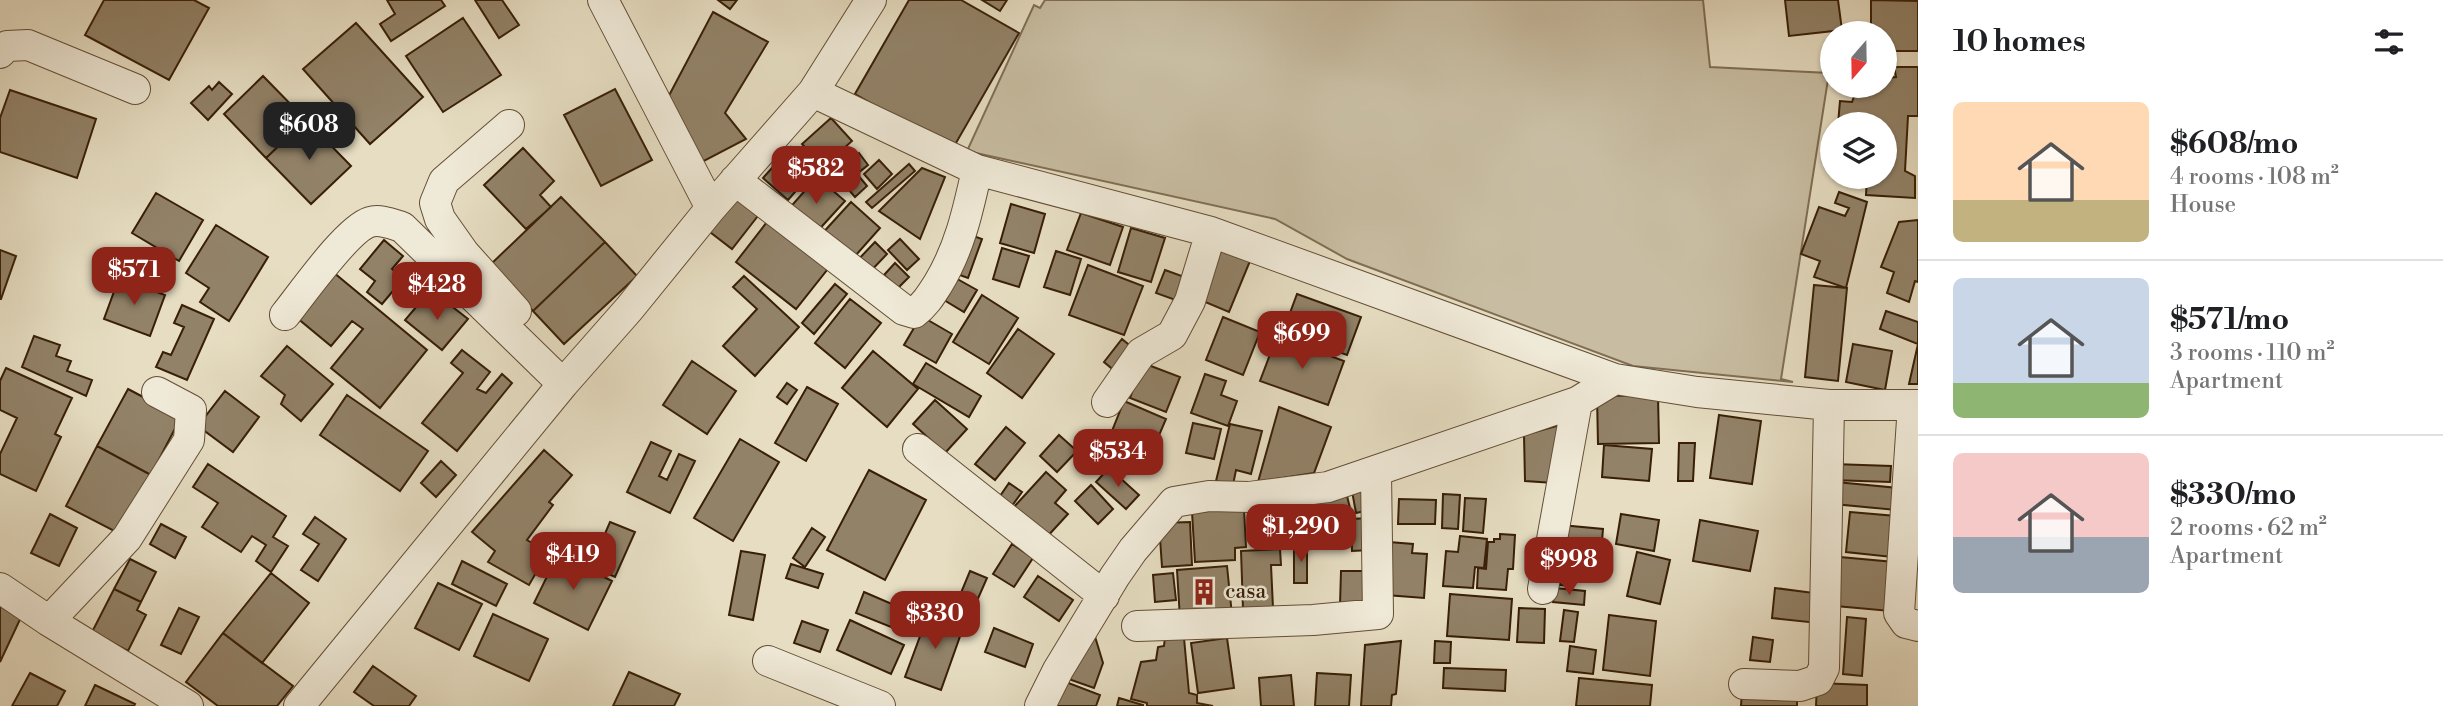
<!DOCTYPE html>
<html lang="en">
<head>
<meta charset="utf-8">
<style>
  :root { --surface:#fff; --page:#f2f2f2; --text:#202124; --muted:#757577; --line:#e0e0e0; --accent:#8f2418 }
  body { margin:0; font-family:"Libre Bodoni",serif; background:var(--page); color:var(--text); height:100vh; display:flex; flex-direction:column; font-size:26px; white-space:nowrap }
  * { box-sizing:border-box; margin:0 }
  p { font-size:23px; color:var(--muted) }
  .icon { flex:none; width:38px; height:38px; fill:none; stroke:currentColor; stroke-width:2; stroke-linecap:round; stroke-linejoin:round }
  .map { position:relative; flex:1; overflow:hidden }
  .details { display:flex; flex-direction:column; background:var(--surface); width:525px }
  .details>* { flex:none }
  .needle { width:46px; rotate:200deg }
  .buttons { position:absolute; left:1820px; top:21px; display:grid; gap:14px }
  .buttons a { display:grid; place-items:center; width:77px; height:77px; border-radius:50%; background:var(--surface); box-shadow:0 2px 5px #0004; font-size:35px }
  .price { position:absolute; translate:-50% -60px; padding:0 16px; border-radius:14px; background:var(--accent); color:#fff; font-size:23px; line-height:46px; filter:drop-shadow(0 2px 4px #0008) }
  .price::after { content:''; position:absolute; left:50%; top:42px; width:21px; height:16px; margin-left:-10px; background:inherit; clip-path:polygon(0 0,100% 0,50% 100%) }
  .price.selected { background:#222; color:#fff }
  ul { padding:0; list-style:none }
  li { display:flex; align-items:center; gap:21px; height:175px; padding:0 35px }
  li+li { border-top:2px solid var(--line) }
  li span { display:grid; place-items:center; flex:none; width:196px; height:140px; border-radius:10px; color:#555 }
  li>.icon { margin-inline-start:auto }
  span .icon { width:84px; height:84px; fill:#fffc; stroke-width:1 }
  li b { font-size:30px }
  h2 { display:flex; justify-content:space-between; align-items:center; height:84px; padding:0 35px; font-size:30px }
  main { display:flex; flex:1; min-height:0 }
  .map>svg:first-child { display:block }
  .green { fill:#c8bda2; stroke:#806e54; stroke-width:2 }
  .building { fill:#928268; stroke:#381f06; stroke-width:2 }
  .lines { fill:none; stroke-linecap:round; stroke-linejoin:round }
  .minor-casing { stroke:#644e35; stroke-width:32 }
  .minor { stroke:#efe9d7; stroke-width:30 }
  .labels { text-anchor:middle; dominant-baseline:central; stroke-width:5; stroke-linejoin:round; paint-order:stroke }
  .poi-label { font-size:21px; fill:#381f06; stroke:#efe9d7; text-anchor:start }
</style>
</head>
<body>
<main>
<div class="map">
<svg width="1918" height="706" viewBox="0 0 1918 706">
  <rect width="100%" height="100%" fill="#e6ddc2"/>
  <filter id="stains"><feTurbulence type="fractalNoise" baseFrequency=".00286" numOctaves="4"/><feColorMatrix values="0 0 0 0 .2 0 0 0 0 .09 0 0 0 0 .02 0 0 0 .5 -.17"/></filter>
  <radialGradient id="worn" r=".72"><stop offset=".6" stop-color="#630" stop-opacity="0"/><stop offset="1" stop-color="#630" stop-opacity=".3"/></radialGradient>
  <path class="green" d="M 1045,0 L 1703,0 L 1710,67 L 1829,73 L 1781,379 L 1793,382 L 1633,366 L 1347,259 L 1275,219 L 967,151 L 1034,5 L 1040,8 Z"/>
  <path class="building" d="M 104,0 L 194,0 L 209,8 L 169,80 L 85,35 Z
    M 387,0 L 441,0 L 445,6 L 391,41 L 380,24 L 395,14 Z
    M 475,0 L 502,0 L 519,25 L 499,38 Z
    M 718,0 L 737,0 L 730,9 Z
    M 909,0 L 961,0 L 1019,33 L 952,150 L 855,94 Z
    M 982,0 L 1007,0 L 1000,11 Z
    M 1785,0 L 1838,0 L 1842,30 L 1789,36 Z
    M 1871,0 L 1918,1 L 1918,51 L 1885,51 L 1885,33 L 1871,33 Z
    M 713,12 L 768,42 L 725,113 L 746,139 L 700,163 L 664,105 Z
    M 463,18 L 501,75 L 443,112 L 406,56 Z
    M 356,23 L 423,97 L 370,144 L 303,69 Z
    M 1894,67 L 1918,67 L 1918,116 L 1908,116 L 1905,171 L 1915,176 L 1915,198 L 1866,195 L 1867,177 L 1885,177 L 1885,124 L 1838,124 L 1840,101 L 1852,102 L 1858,86 L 1885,86 L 1885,78 L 1896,77 Z
    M 263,76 L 306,120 L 266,158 L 224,114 Z
    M 219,82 L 232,94 L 208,120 L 191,103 L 209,86 L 212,90 Z
    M 615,89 L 652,160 L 601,186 L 564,115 Z
    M 10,90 L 96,119 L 77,178 L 0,152 L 0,118 Z
    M 831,118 L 852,141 L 823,167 L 802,144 Z
    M 306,120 L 351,166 L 311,204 L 266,158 Z
    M 791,147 L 815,169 L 788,200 L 763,178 Z
    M 523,148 L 554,181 L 540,195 L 551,207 L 526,229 L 484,185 Z
    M 859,153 L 868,165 L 857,174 L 867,186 L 855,197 L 835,174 Z
    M 879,160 L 892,174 L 877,189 L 864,174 Z
    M 909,164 L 915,171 L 872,208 L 866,202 Z
    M 922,168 L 945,177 L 920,239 L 879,211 Z
    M 817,177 L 845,201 L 814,235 L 787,211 Z
    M 1839,192 L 1867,202 L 1846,288 L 1814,277 L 1820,261 L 1801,254 L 1819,207 L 1845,216 L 1849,208 L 1835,203 Z
    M 156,193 L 203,220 L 179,261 L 132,233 Z
    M 740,194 L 761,212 L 732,249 L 710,232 Z
    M 561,197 L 605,242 L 533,311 L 490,265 Z
    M 851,202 L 880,228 L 848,264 L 819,237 Z
    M 1011,204 L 1045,214 L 1034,253 L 1000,243 Z
    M 1081,213 L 1123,227 L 1110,265 L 1067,250 Z
    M 770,218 L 831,265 L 796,309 L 736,262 Z
    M 1918,220 L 1918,282 L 1915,281 L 1909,302 L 1887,293 L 1894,272 L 1881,267 L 1899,222 Z
    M 216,225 L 268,257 L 229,321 L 200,302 L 209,288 L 186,273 Z
    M 1131,228 L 1165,238 L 1151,282 L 1118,272 Z
    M 954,229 L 982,239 L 968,278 L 940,268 Z
    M 900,239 L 919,259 L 907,270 L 888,250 Z
    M 384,240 L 403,256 L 392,269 L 403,279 L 382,304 L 367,292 L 375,281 L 360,269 Z
    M 605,242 L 637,276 L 564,344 L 533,311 Z
    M 875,242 L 887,254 L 866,276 L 854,264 Z
    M 1002,248 L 1029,256 L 1019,287 L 993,279 Z
    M 1218,248 L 1250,261 L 1229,312 L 1198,299 Z
    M 0,250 L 16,256 L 1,299 L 0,299 Z
    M 1056,251 L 1081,259 L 1070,295 L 1044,287 Z
    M 895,263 L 909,277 L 898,288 L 884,275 Z
    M 1088,265 L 1143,286 L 1124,335 L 1069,315 Z
    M 1165,270 L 1190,279 L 1181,302 L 1156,293 Z
    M 333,272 L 427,350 L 380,408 L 331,368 L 363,329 L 352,321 L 331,346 L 296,317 Z
    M 744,276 L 799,327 L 755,376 L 723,346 L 757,309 L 733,287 Z
    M 952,276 L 977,290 L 964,312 L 939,297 Z
    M 119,278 L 165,295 L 150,336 L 104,319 Z
    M 835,284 L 847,294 L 814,334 L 802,323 Z
    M 1814,285 L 1847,288 L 1838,381 L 1805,377 Z
    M 1297,294 L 1361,317 L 1347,355 L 1283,332 Z
    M 982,295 L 1018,318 L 989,364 L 953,342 Z
    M 423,299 L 437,310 L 445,301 L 468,319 L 442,350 L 405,320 Z
    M 850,299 L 881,323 L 845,368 L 815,343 Z
    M 182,305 L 214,319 L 187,380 L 156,367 L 163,352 L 171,355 L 184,327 L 174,323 Z
    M 1886,311 L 1918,322 L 1918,384 L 1909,384 L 1918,344 L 1880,329 Z
    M 921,316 L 952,334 L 936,363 L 904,345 Z
    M 1223,317 L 1260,332 L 1243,375 L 1206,360 Z
    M 1018,329 L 1054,354 L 1022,398 L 987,373 Z
    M 34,336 L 60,345 L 56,356 L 71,361 L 67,371 L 92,380 L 86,396 L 22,367 Z
    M 1277,336 L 1344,361 L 1328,405 L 1260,381 Z
    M 1122,339 L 1134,349 L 1116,372 L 1104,362 Z
    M 1853,344 L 1892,351 L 1885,390 L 1846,382 Z
    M 287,346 L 333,384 L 301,421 L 281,404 L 285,395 L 261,376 Z
    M 462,350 L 490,372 L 477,389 L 486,393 L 502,374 L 512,383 L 457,451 L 422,423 L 463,373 L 451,363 Z
    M 873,351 L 918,389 L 887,427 L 842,388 Z
    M 692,361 L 736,391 L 707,434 L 663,405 Z
    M 926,363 L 981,396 L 969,417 L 913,384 Z
    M 1143,363 L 1180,377 L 1166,412 L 1130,398 Z
    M 6,368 L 72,398 L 55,434 L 61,437 L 36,491 L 0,474 L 0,454 L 17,418 L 0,410 L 0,381 Z
    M 1205,374 L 1226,381 L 1221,395 L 1237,401 L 1228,426 L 1191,413 Z
    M 787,383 L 797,390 L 787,404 L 777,397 Z
    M 807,387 L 838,404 L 806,461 L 775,443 Z
    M 128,389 L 181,417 L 151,475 L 97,446 Z
    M 225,391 L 259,417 L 233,452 L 198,426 Z
    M 347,395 L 428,451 L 400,491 L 320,435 Z
    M 1658,395 L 1659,443 L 1598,444 L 1597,396 Z
    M 935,400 L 967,429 L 945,453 L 913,424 Z
    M 1124,401 L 1166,419 L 1151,454 L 1110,436 Z
    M 1279,407 L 1331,427 L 1314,473 L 1258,482 Z
    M 1719,415 L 1761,421 L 1752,484 L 1710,478 Z
    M 1193,423 L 1221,429 L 1214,459 L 1186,453 Z
    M 1567,423 L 1554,483 L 1525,481 L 1524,435 Z
    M 1230,424 L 1262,431 L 1251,474 L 1236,470 L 1233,485 L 1216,481 Z
    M 1006,427 L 1025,443 L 995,480 L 975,464 Z
    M 1059,435 L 1077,451 L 1057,472 L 1040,456 Z
    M 740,439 L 779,462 L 733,541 L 694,518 Z
    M 651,442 L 671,451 L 659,476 L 667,480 L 679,454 L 695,461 L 670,513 L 627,492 Z
    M 1679,443 L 1695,443 L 1693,481 L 1678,481 Z
    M 1604,445 L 1652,449 L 1649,481 L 1602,477 Z
    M 97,446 L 151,475 L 120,534 L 66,506 Z
    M 544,450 L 572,475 L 549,502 L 553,505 L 527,540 L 548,552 L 529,585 L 488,562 L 495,551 L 472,532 Z
    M 441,461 L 456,475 L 436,497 L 421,483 Z
    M 208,464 L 286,516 L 273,537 L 288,546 L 271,572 L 256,561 L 266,545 L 252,536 L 241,552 L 202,527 L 218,503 L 193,487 Z
    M 1833,464 L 1891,466 L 1890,482 L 1832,480 Z
    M 1109,468 L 1139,495 L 1126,509 L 1096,482 Z
    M 869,470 L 926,500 L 885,580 L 827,550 Z
    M 1046,472 L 1066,490 L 1055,503 L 1068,514 L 1045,539 L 1012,509 Z
    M 1836,482 L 1898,488 L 1896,510 L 1834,504 Z
    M 1009,483 L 1022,492 L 1009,510 L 996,502 Z
    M 1091,485 L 1113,509 L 1098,524 L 1075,501 Z
    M 1369,488 L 1374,509 L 1356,513 L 1352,491 Z
    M 1346,492 L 1351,512 L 1323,518 L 1319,499 Z
    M 1443,494 L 1460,495 L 1458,529 L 1442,528 Z
    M 1465,498 L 1486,499 L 1483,533 L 1463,531 Z
    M 1399,499 L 1436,500 L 1435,524 L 1398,524 Z
    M 1244,509 L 1246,547 L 1235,548 L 1235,560 L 1195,562 L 1192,512 Z
    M 1850,512 L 1896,516 L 1892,557 L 1846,552 Z
    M 50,514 L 77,528 L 59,566 L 31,553 Z
    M 1621,514 L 1659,520 L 1654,551 L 1616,544 Z
    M 315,517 L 346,539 L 318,581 L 301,570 L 319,544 L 303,534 Z
    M 1369,518 L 1370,550 L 1352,551 L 1351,519 Z
    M 1700,520 L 1758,531 L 1750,571 L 1693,561 Z
    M 610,522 L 635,532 L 615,577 L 591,566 Z
    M 1190,522 L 1192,565 L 1162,567 L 1159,523 Z
    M 161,524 L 186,537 L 175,558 L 150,544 Z
    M 1561,525 L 1603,529 L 1600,564 L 1558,560 Z
    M 812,528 L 825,537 L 805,567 L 793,558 Z
    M 1500,534 L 1515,535 L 1513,569 L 1508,569 L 1506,590 L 1477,588 L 1478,568 L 1486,569 L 1488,542 L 1494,542 L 1494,539 L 1500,539 Z
    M 1460,536 L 1487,539 L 1484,568 L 1475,567 L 1473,588 L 1443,586 L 1446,551 L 1458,552 Z
    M 1389,542 L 1413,544 L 1412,553 L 1427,554 L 1424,598 L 1386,595 Z
    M 1012,544 L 1033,558 L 1014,587 L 993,574 Z
    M 1294,544 L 1307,544 L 1307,583 L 1294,583 Z
    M 1280,549 L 1281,565 L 1271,565 L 1273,608 L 1243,609 L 1241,551 Z
    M 741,551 L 765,555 L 753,620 L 729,615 Z
    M 1637,552 L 1670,560 L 1660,604 L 1627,596 Z
    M 558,554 L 612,581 L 588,630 L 534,603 Z
    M 1840,557 L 1894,562 L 1890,611 L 1836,606 Z
    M 130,559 L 156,572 L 141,602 L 114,589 Z
    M 462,561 L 507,584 L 496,606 L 452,584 Z
    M 1562,563 L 1574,564 L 1572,586 L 1560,585 Z
    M 791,564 L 823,574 L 818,588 L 786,578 Z
    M 1227,566 L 1232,615 L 1180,619 L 1177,570 Z
    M 970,571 L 987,578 L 969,619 L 953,612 Z
    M 1341,571 L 1365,571 L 1364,606 L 1340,605 Z
    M 271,573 L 309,603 L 262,663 L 223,633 Z
    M 1173,573 L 1176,600 L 1155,602 L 1153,575 Z
    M 1038,576 L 1073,600 L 1059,621 L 1024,597 Z
    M 438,583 L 482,604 L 459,650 L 415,628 Z
    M 1555,588 L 1585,591 L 1584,605 L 1553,602 Z
    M 1775,588 L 1822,594 L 1818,623 L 1772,618 Z
    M 114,589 L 141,602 L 137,610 L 146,615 L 128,651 L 92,632 Z
    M 864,592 L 899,607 L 891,627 L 856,613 Z
    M 1450,594 L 1512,599 L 1509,640 L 1447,636 Z
    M 0,603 L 23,613 L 0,662 Z
    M 179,608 L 199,617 L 181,654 L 161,645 Z
    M 1519,608 L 1545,609 L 1544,643 L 1517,642 Z
    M 1564,610 L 1578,612 L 1574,642 L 1560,641 Z
    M 929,612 L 964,625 L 941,690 L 905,677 Z
    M 493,614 L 548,639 L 529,681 L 474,656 Z
    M 1609,615 L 1656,621 L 1650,676 L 1603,670 Z
    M 1847,617 L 1866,619 L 1862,676 L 1843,674 Z
    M 850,620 L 904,645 L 891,674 L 837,650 Z
    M 802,621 L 828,630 L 820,652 L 794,643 Z
    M 994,628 L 1033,644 L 1025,667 L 985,652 Z
    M 1093,630 L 1103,663 L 1094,688 L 1060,676 Z
    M 223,633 L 293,686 L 277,706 L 218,706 L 186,682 Z
    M 1165,637 L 1184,638 L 1189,693 L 1197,695 L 1197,703 L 1213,706 L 1147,706 L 1147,703 L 1131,699 L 1141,662 L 1156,660 L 1158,647 L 1164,646 Z
    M 1753,637 L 1773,640 L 1770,662 L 1750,660 Z
    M 1227,638 L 1234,688 L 1198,693 L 1191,643 Z
    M 1401,641 L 1396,694 L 1392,695 L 1391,706 L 1361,706 L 1365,645 Z
    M 1435,641 L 1451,642 L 1450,663 L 1434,663 Z
    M 1570,646 L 1596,650 L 1593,674 L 1567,671 Z
    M 373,666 L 416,696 L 409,706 L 374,706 L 354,692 Z
    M 1444,668 L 1506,670 L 1505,691 L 1443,688 Z
    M 629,672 L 680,694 L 674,706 L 613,706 Z
    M 30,673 L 65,691 L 57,706 L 12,706 Z
    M 1317,673 L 1351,675 L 1349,706 L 1315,706 Z
    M 1291,675 L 1294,706 L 1261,706 L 1259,678 Z
    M 1579,678 L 1652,685 L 1650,706 L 1576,706 Z
    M 1058,679 L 1100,695 L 1096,706 L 1047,706 Z
    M 1817,683 L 1867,685 L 1867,706 L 1816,706 Z
    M 95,685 L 135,704 L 134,706 L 85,706 Z
    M 1742,691 L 1797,695 L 1797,706 L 1741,706 Z
    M 1119,698 L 1143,705 L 1143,706 L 1117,706 Z"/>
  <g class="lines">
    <defs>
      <path id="minor" d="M 603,0 L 711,208
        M 0,53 L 7,46 L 28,45 L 135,89
        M 813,92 L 977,170 L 1211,232 L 1615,379 L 1697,392 L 1829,405 L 1918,405
        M 509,125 L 444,181 L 435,203 L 440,219 L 464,253 L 516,311
        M 735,180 L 904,310 L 914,313 C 925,305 931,295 938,284 C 960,248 968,210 977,170
        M 285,315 C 302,294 347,229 370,222 C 380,219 392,224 402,227 L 563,384
        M 1107,402 L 1141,353 L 1172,335 L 1190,301 L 1211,232
        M 1913,405 L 1899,613 L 1906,623 L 1918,626
        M 918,449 L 1104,596
        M 0,588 L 49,621 L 188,706
        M 1543,589 L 1577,402
        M 49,621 L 127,538 L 189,440 L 191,410 L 157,392
        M 1137,626 L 1313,620 L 1378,614 L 1376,473
        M 768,661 L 880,706
        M 1744,684 L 1800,686 L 1818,680 L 1824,668 L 1829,405
        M 299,706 L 563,384 L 629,309 L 711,208 L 813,92 L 871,0
        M 1040,706 L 1058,670 L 1115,576 L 1133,550 L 1174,502 L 1209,496 L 1249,497 L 1328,487 L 1577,402 L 1615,379"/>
    </defs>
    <use href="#minor" class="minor-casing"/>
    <use href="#minor" class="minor"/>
  </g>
  <defs>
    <symbol id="building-bare" viewBox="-9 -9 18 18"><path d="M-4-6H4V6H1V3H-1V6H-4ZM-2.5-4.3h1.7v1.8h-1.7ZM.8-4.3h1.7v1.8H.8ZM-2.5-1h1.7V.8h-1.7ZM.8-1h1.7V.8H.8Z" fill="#8f2418" stroke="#efe9d7" stroke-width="2.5" paint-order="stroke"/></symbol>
  </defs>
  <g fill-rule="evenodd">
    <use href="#building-bare" x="1185" y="573" width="38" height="38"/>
  </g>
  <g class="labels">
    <g class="poi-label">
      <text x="1225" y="592">casa</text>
    </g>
  </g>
  <rect width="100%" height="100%" filter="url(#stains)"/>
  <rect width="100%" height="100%" fill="url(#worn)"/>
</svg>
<div class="buttons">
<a><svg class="needle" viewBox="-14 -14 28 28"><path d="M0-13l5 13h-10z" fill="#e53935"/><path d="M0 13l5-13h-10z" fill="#757577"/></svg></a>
<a><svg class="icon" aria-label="layers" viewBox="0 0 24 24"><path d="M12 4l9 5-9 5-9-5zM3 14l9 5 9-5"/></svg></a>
</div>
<b class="price selected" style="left:309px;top:162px">$608</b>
<b class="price" style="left:816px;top:206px">$582</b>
<b class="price" style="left:134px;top:307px">$571</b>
<b class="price" style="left:437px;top:322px">$428</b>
<b class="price" style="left:1302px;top:371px">$699</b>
<b class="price" style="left:1118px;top:489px">$534</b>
<b class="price" style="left:1301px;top:564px">$1,290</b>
<b class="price" style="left:573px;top:592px">$419</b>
<b class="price" style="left:1569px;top:597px">$998</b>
<b class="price" style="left:935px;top:651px">$330</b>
</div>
<section class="details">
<h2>10 homes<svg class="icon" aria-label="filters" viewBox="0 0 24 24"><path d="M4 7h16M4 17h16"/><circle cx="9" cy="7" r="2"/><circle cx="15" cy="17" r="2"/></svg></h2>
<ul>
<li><span style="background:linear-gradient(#ffd9b3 70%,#c2b280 0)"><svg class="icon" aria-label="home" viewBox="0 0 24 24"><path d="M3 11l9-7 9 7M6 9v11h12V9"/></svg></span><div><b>$608/mo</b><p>4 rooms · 108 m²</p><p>House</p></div></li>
<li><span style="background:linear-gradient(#c9d6e8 75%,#8fb573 0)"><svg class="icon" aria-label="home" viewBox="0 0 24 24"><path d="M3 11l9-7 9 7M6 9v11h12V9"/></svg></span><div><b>$571/mo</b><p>3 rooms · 110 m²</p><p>Apartment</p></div></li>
<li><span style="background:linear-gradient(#f6c9c9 60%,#9aa5b1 0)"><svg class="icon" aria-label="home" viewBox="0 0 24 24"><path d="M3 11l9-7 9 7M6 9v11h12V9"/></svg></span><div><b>$330/mo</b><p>2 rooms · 62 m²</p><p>Apartment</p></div></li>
</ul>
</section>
</main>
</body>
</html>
